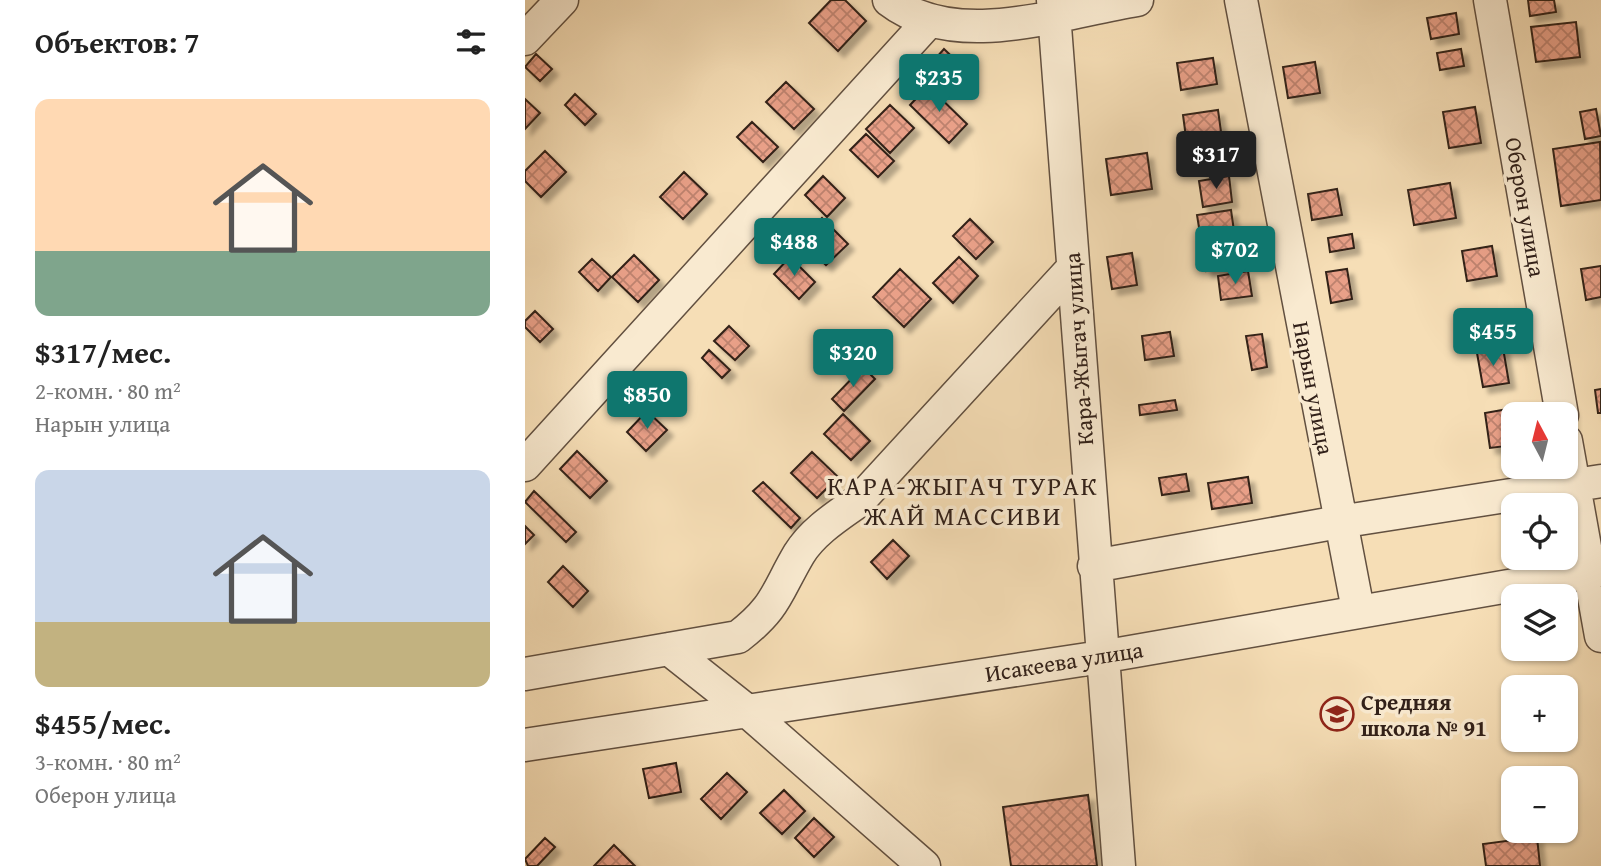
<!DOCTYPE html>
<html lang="ru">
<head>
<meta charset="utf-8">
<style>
  :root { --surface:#fff; --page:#f2f2f2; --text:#222; --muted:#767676; --accent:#0f766e }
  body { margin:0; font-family:"Gentium Book Plus",serif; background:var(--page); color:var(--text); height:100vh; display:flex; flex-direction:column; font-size:26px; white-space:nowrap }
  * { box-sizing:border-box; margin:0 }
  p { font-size:23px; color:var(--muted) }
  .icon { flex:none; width:38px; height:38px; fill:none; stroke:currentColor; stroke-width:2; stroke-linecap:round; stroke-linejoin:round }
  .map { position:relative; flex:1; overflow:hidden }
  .drawer { display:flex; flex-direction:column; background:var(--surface); width:525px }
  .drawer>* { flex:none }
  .needle { width:46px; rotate:353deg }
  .fabs { position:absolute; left:976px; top:402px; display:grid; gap:14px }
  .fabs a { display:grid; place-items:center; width:77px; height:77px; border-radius:14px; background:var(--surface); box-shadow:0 2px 5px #0004; font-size:35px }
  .price { position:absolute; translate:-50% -60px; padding:0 16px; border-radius:7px; background:var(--accent); color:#fff; font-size:23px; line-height:46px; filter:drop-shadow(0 2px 4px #0008) }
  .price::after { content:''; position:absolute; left:50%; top:42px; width:21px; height:16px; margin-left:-10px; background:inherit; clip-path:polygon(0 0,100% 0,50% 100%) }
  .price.current { background:#222; color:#fff }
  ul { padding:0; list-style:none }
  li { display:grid; align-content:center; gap:14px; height:371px; padding:0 35px }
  li span { display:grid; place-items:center; height:217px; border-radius:14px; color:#555 }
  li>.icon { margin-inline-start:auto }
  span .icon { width:126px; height:126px; fill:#fffc; stroke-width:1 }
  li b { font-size:30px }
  h2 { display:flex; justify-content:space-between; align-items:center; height:84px; padding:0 35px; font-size:30px }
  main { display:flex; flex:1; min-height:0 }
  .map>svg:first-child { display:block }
  .building { fill:url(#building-cross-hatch); stroke:#312019; stroke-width:2; filter:url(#shadow) }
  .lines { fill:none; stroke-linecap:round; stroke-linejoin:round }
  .minor-casing { stroke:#625040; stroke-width:35 }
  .minor { stroke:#f9ead0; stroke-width:32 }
  .labels { text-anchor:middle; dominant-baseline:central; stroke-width:7; stroke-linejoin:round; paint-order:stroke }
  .street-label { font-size:23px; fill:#312019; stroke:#f9ead0 }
  .poi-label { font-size:23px; font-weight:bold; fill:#312019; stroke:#f9ead0; text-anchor:start }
  .quarter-label { font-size:26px; letter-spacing:2px; fill:#312019; stroke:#f9ead0 }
</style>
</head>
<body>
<main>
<section class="drawer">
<h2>Объектов: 7<svg class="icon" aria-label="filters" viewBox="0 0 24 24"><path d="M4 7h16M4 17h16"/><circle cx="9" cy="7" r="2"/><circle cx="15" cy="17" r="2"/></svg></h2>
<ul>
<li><span style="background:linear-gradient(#ffd9b3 70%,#7fa58c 0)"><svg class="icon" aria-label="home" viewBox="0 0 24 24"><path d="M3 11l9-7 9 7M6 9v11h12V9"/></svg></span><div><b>$317/мес.</b><p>2-комн. · 80 m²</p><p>Нарын улица</p></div></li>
<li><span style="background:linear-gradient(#c9d6e8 70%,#c2b280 0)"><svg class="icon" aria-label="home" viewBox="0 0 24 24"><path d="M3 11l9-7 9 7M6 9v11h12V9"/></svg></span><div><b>$455/мес.</b><p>3-комн. · 80 m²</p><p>Оберон улица</p></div></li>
</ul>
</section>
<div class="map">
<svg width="1076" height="866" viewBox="0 0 1076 866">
  <defs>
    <pattern id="building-cross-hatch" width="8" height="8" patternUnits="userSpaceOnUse" patternTransform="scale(1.75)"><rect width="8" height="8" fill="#e9a088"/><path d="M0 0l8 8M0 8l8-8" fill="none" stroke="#bd826e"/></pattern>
    <filter id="shadow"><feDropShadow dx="6" dy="6" stdDeviation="2" flood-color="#0004"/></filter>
  </defs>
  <rect width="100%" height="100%" fill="#f6deb6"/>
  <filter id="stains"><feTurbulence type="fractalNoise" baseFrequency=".00286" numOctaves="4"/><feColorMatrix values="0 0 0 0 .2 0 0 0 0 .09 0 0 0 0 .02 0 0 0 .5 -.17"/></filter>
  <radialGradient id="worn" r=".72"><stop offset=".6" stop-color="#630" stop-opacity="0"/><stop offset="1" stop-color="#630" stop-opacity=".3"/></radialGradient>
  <path class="building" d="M 306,0 L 320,0 L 341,21 L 313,51 L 284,23 Z
    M 1003,0 L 1029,0 L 1031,12 L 1005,16 Z
    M 931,13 L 934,34 L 906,39 L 902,18 Z
    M 1051,22 L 1055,57 L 1011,62 L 1006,27 Z
    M 419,49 L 441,70 L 424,87 L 403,67 Z
    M 936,49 L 939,66 L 915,70 L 912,53 Z
    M 11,54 L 27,69 L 15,81 L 0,67 Z
    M 688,58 L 692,84 L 656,90 L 652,63 Z
    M 790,62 L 795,93 L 763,98 L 758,67 Z
    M 261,82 L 289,109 L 269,129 L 241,102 Z
    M 403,86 L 442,124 L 424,143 L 385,105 Z
    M 50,94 L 71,114 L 60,125 L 40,105 Z
    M 0,99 L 15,113 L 0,129 Z
    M 365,105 L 389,128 L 365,153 L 341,129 Z
    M 950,107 L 956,143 L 924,148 L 918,112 Z
    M 1071,109 L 1076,136 L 1060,139 L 1055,112 Z
    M 693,110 L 697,139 L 662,145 L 658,115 Z
    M 227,122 L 253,147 L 238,162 L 212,137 Z
    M 341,134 L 369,161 L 353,177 L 325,150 Z
    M 1075,142 L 1076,200 L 1036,206 L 1028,149 Z
    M 20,151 L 41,172 L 16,197 L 0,181 L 0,171 Z
    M 622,153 L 627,189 L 586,195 L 581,159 Z
    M 159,172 L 182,194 L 158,219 L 135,197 Z
    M 298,176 L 320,198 L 302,217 L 280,195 Z
    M 704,176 L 707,202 L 678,207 L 674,181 Z
    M 925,183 L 931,218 L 889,225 L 883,190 Z
    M 812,189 L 817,215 L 787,220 L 783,194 Z
    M 706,210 L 714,266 L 681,271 L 672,215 Z
    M 297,218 L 323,244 L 301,265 L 275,240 Z
    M 445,219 L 468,242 L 451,259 L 428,236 Z
    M 827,234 L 829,248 L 805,252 L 803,238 Z
    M 967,246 L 972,276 L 942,281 L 937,251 Z
    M 607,253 L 612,285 L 587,289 L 582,257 Z
    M 109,255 L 134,280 L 113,302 L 87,277 Z
    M 265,257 L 290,282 L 274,299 L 249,274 Z
    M 434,257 L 453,276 L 428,303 L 408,283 Z
    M 67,259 L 86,277 L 73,291 L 54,272 Z
    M 1076,266 L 1076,297 L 1061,300 L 1056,269 Z
    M 375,269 L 406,299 L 379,327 L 348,297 Z
    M 822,269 L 827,299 L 806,303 L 801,272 Z
    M 723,271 L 727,296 L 696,300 L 693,276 Z
    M 10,311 L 28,329 L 15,342 L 0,327 L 0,321 Z
    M 985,313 L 990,340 L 955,345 L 951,319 Z
    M 204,326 L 224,346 L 210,360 L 189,341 Z
    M 645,332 L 649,356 L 620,360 L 617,336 Z
    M 737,334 L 742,367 L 727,370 L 721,336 Z
    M 978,348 L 984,383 L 958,387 L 952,353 Z
    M 184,350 L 205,370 L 197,378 L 177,358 Z
    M 338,367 L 350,379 L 319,411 L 307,399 Z
    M 1076,389 L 1076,413 L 1073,413 L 1070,390 Z
    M 650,400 L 652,410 L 615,415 L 614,405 Z
    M 983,409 L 989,445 L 965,448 L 960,413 Z
    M 122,411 L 142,430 L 121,451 L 102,432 Z
    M 318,414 L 345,441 L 326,460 L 299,434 Z
    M 52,451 L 82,481 L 65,498 L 35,469 Z
    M 287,452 L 313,477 L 292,498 L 266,473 Z
    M 661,474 L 664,491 L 637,495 L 634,478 Z
    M 723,477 L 727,503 L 687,509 L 683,483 Z
    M 238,482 L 275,518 L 266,528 L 228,491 Z
    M 9,491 L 51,532 L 41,542 L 0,502 Z
    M 0,526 L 9,535 L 0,544 Z
    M 368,540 L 384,556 L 362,579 L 346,562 Z
    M 38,566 L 63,591 L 48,607 L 23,582 Z
    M 151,763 L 156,792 L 124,798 L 118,769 Z
    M 202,773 L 222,792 L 196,819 L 176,799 Z
    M 259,790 L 280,811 L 257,834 L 235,813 Z
    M 563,795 L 572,866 L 486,866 L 478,807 Z
    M 289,818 L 309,837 L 289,857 L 270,838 Z
    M 1012,837 L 1015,866 L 961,866 L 958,844 Z
    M 20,838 L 30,847 L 12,866 L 3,866 L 0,859 Z
    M 89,845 L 110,866 L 69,866 Z"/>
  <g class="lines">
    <defs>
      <path id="minor" d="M 364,0 C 432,52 536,12 612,0
        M 528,0 L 594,866
        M 716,0 L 833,610
        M 965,0 L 1037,415
        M 0,39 L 37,0
        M 1041,441 L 1076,636
        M 0,465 L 404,21
        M 569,566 L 814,522 L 1076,481
        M 144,649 L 221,710 L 399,866
        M 0,674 L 213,637 C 252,607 251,593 274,554 C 288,531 314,515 335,500 L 547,269
        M 0,745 L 576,657 L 1076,570"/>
    </defs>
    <use href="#minor" class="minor-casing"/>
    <use href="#minor" class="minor"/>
  </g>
  <defs>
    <symbol id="school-ring" viewBox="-11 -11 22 22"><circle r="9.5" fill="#f9ead0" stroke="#8f2418" stroke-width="1.5"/><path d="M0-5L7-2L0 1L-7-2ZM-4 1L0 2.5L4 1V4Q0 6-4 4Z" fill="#8f2418"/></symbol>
  </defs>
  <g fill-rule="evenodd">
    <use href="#school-ring" x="793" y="695" width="38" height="38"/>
  </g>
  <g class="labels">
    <g class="street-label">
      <text transform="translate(1001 207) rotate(80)">Оберон улица</text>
      <text transform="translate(553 349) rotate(-94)">Кара-Жыгач улица</text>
      <text transform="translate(789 388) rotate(79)">Нарын улица</text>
      <text transform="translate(539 661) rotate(-9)">Исакеева улица</text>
    </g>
    <g class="poi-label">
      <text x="836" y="701">Средняя<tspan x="836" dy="26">школа № 91</tspan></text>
    </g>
    <g class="quarter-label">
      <text x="438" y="485">КАРА-ЖЫГАЧ ТУРАК<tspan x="438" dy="30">ЖАЙ МАССИВИ</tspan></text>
    </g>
  </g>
  <rect width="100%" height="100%" filter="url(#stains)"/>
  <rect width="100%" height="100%" fill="url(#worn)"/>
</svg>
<div class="fabs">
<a><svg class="needle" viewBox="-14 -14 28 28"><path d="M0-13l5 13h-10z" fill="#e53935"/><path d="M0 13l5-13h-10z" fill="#767676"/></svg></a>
<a><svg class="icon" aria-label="locate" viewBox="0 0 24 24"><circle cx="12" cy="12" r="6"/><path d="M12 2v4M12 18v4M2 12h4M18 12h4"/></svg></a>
<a><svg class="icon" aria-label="layers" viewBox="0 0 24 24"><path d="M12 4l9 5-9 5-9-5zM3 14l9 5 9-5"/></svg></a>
<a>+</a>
<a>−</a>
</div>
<b class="price" style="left:414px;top:114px">$235</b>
<b class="price current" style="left:691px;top:191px">$317</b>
<b class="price" style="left:269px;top:278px">$488</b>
<b class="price" style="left:710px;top:286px">$702</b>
<b class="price" style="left:968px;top:368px">$455</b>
<b class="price" style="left:328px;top:389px">$320</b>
<b class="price" style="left:122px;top:431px">$850</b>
</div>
</main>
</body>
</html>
